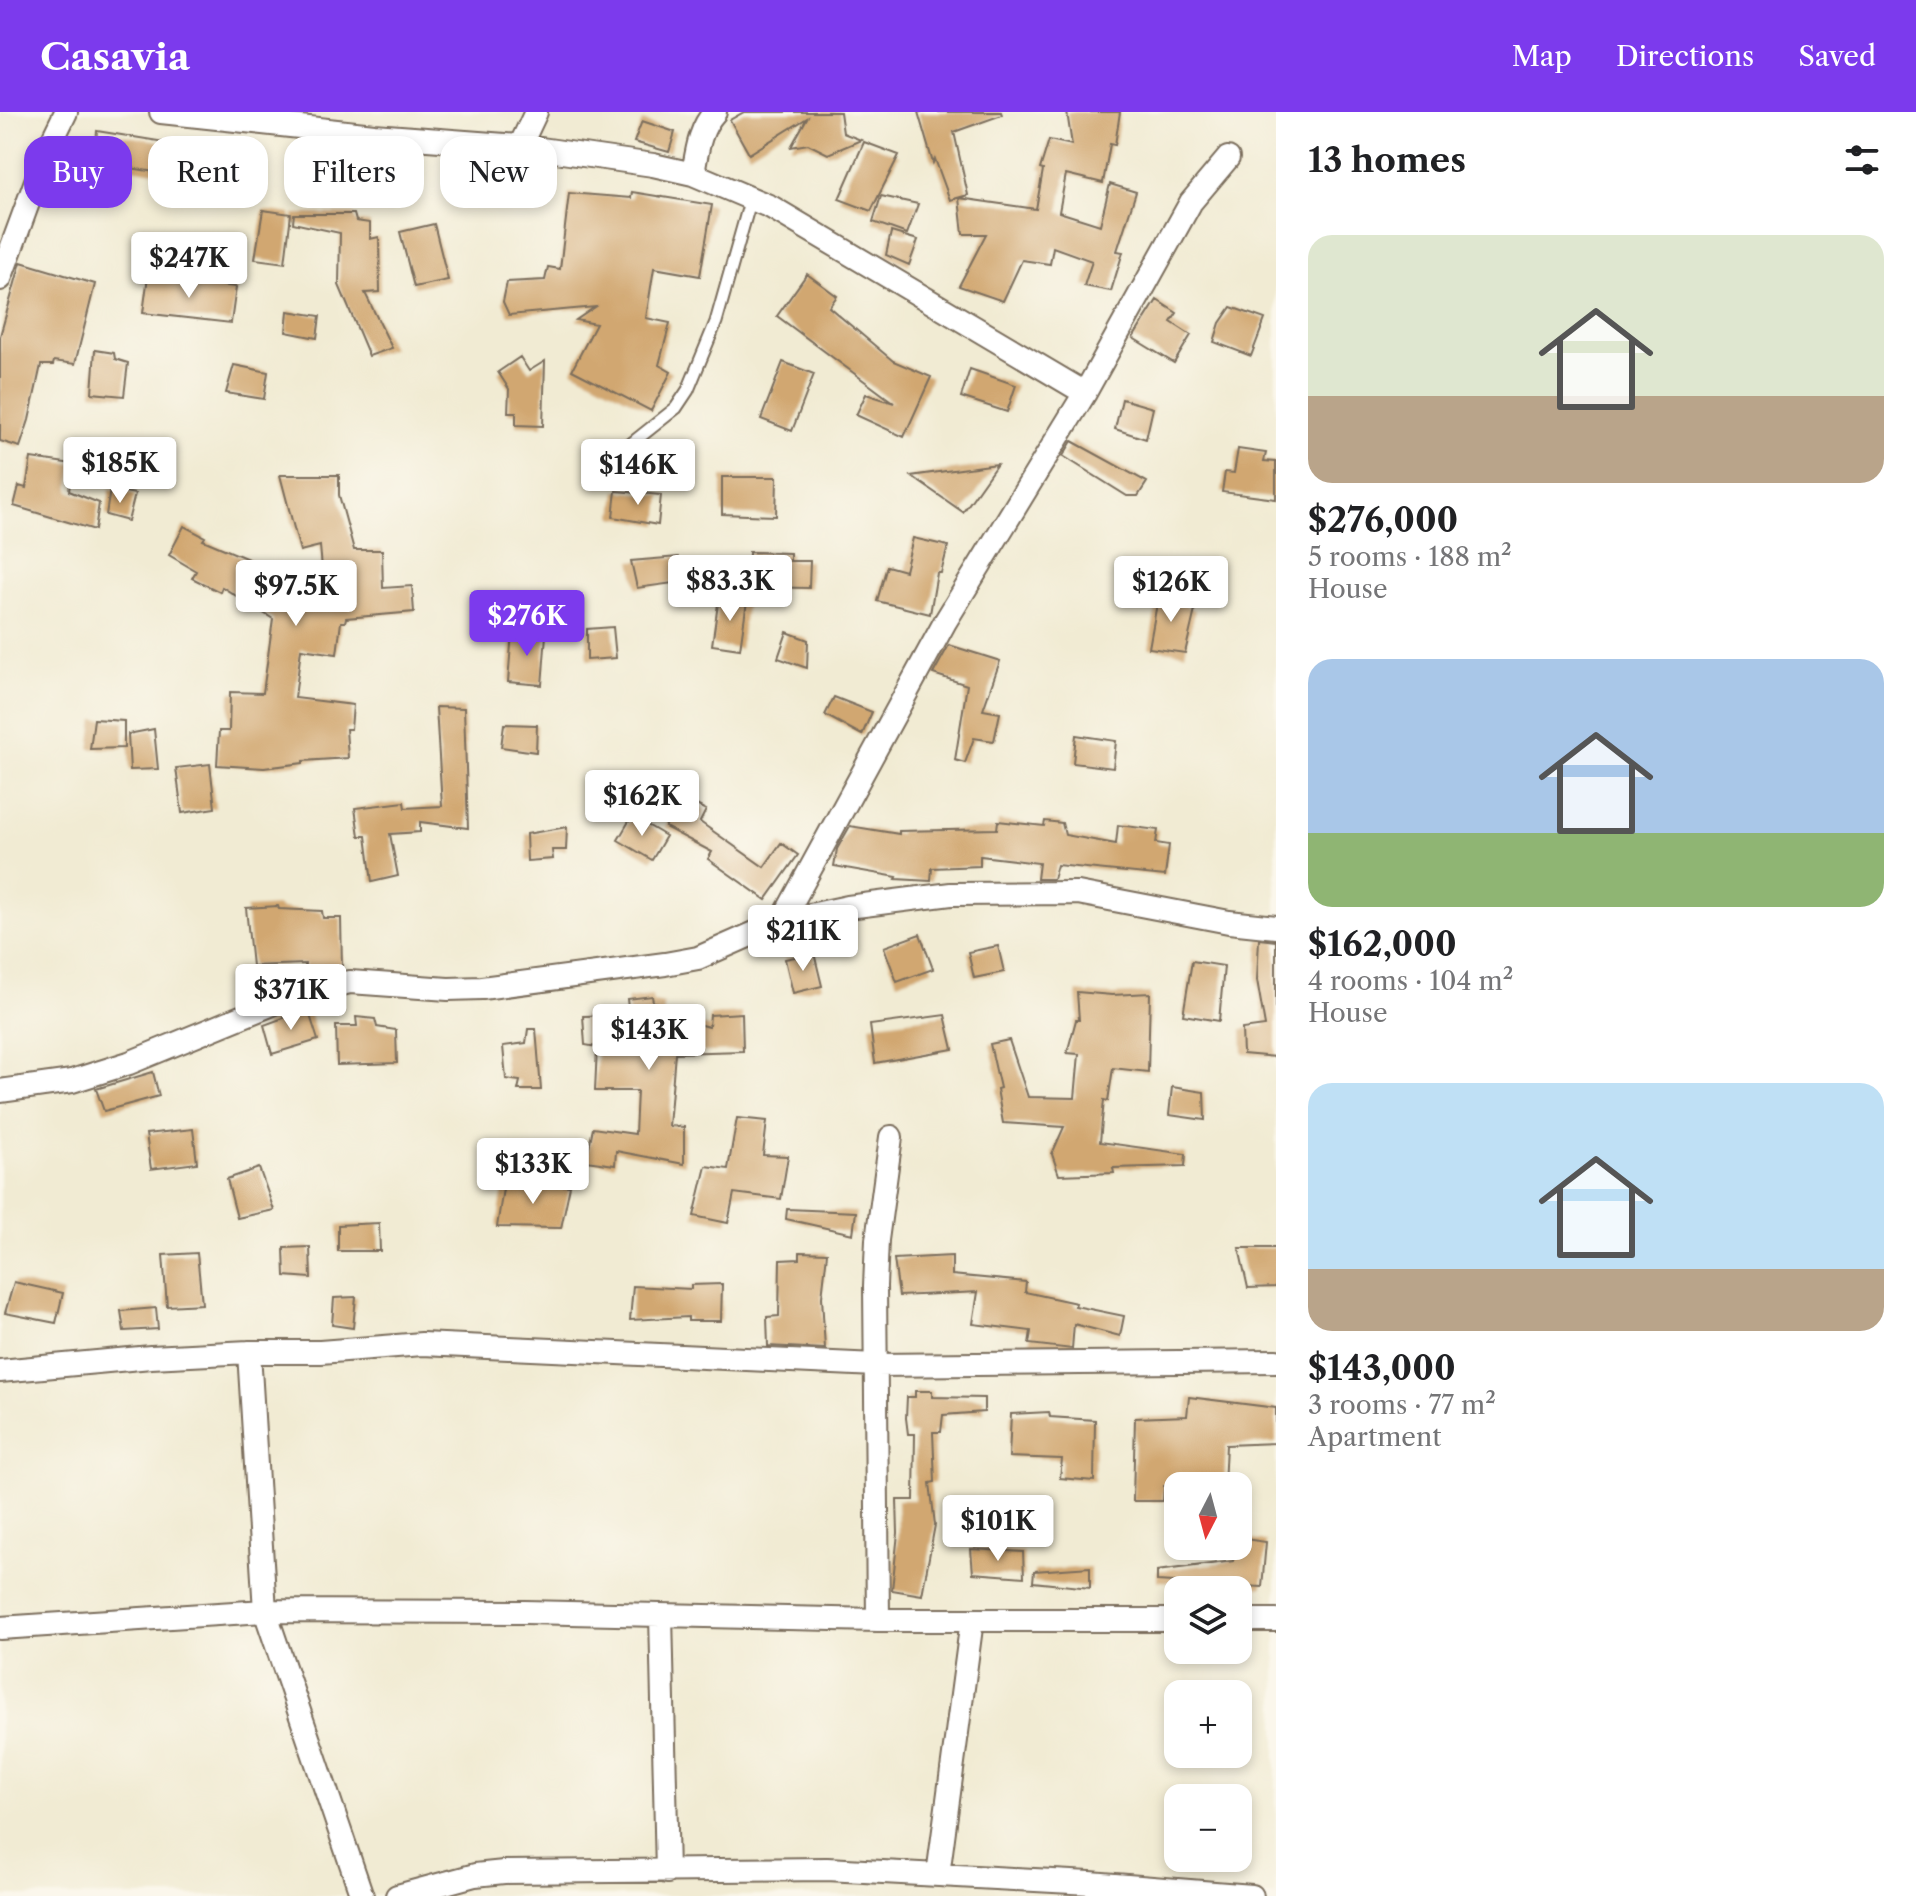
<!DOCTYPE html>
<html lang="en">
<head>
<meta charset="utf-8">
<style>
  :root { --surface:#fff; --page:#f6f6f6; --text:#202124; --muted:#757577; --accent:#7c3aed }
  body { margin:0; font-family:"Libre Caslon Text",serif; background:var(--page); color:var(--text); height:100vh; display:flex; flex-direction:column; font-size:30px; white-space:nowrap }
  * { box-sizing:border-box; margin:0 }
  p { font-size:26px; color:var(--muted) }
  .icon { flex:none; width:44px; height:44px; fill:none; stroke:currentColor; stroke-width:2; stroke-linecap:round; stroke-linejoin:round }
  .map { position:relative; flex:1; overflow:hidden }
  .sheet { display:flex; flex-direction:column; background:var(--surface); width:640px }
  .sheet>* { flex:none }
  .hud { position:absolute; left:24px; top:24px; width:760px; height:72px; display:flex; gap:16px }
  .needle { width:52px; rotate:186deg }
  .buttons { position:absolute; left:1164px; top:1360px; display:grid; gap:16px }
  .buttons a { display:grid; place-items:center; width:88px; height:88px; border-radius:16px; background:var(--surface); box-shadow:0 4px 12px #0003; font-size:40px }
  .price { position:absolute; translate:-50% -68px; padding:0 18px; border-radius:8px; background:#fff; color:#222; font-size:26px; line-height:52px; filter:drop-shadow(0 2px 4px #0008) }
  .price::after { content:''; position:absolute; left:50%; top:48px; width:24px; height:18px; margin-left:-12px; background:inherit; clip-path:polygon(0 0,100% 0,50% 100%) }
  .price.current { background:var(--accent); color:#fff }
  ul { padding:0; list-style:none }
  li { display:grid; align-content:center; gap:16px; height:424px; padding:0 32px }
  li span { display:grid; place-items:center; height:248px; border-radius:24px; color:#555 }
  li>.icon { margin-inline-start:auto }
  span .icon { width:144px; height:144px; fill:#fffc; stroke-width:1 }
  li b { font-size:34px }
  h2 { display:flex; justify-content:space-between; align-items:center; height:96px; padding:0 32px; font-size:34px }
  .tag { padding:0 28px; border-radius:24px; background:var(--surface); box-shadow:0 4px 12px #0003; font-size:28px; line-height:72px }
  .tag.current { background:var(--accent); color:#fff }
  header { display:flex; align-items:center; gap:48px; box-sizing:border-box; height:112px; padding:0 40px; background:var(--accent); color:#fff }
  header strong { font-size:38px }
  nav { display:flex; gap:44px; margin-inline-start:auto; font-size:28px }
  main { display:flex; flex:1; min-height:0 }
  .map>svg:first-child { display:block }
  .building { fill:#d1a771 }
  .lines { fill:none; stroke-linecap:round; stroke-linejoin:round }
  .lane-casing { stroke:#7b6e5d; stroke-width:15 }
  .street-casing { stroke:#7b6e5d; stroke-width:26 }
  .lane { stroke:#fff; stroke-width:11 }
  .street { stroke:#fff; stroke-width:22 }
</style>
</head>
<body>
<header>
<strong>Casavia</strong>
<nav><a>Map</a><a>Directions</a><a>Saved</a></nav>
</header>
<main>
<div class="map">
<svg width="1276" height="1784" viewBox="0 0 1276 1784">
  <rect width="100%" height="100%" fill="#fbf7ec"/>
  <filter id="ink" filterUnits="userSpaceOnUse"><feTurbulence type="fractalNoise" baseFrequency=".0125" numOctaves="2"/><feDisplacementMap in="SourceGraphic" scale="16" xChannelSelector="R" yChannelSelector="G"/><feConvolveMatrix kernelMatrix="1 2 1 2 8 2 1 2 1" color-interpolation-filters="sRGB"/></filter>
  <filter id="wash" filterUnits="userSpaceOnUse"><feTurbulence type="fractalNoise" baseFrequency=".006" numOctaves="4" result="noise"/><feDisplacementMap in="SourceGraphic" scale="32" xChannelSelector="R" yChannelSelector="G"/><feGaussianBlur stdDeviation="1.8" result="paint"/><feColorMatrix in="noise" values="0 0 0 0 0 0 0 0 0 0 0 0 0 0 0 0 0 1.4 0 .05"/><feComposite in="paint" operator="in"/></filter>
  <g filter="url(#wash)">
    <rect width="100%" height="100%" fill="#f1ebd3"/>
    <g id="blocks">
      <path class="building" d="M 744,0 L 840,0 L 843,21 L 861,28 L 828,42 L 808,32 L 791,35 L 807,6 L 749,42 L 730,8 Z
        M 918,0 L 1001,0 L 1002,3 L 954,20 L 968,83 L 950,88 L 935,47 L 933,51 Z
        M 1067,0 L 1120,0 L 1115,33 L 1110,32 L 1103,71 L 1066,62 L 1059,100 L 1100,113 L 1110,72 L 1136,80 L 1117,139 L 1123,140 L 1111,179 L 1084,174 L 1092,149 L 1053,135 L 1050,152 L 1022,148 L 1003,189 L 959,174 L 986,122 L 963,122 L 959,86 L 1036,97 L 1043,58 L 1040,57 L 1049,28 L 1072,33 Z
        M 642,9 L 675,20 L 669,40 L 634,30 Z
        M 97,19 L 183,33 L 179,64 L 94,50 Z
        M 864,30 L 899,43 L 871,99 L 839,87 Z
        M 301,44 L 337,48 L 331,80 L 293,74 Z
        M 75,57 L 105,61 L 103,84 L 70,80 Z
        M 632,80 L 712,93 L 700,164 L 654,156 L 646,206 L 670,211 L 659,253 L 671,260 L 651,299 L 572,258 L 596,212 L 576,208 L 595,195 L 509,203 L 503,190 L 507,170 L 545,168 L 548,155 L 560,157 L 569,81 L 631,86 Z
        M 881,84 L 918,92 L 907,122 L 873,110 Z
        M 263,98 L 291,102 L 285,151 L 255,147 Z
        M 294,102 L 354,102 L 356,109 L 370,111 L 370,127 L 379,125 L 380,180 L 365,181 L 392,236 L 369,244 L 339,173 L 340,121 L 293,111 Z
        M 434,112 L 448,168 L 414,175 L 400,120 Z
        M 891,120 L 918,128 L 909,153 L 886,143 Z
        M 21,150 L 95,172 L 75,252 L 54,249 L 53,253 L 41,253 L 29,308 L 20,335 L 0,329 L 0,224 Z
        M 807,162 L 837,184 L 829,195 L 893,249 L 931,265 L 904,325 L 856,303 L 866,282 L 894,291 L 777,204 Z
        M 148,164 L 236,175 L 231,211 L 143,201 Z
        M 1157,188 L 1177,201 L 1171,210 L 1191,223 L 1174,251 L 1133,226 Z
        M 1231,195 L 1265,207 L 1251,244 L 1214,230 L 1220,211 Z
        M 288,199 L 320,204 L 317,226 L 286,220 Z
        M 95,238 L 114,241 L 115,247 L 128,251 L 124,284 L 92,281 Z
        M 520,245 L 529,259 L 545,249 L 543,314 L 516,313 L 516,301 L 508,301 L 509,277 L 498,260 Z
        M 783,250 L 814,262 L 792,319 L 761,307 Z
        M 234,253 L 268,260 L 264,287 L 226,281 Z
        M 970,257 L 1016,273 L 1007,300 L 961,285 Z
        M 1122,287 L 1153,296 L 1146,327 L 1115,317 Z
        M 1072,329 L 1147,370 L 1138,384 L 1127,384 L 1063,344 Z
        M 1238,337 L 1266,341 L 1264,349 L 1276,350 L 1276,387 L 1222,380 L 1225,360 L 1234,361 Z
        M 31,346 L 73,352 L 69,379 L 99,391 L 95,418 L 14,394 L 19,374 L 26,376 Z
        M 997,352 L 963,400 L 911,364 L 946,359 Z
        M 280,363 L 339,363 L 339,383 L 354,438 L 382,438 L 383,476 L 412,474 L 414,500 L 346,506 L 345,510 L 341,510 L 337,542 L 301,537 L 295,586 L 353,593 L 351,617 L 346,617 L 348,646 L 303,649 L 303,651 L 264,656 L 217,653 L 219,619 L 229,619 L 230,580 L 263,581 L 273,507 L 222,475 L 220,480 L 192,466 L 196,459 L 169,443 L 184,414 L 205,425 L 203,428 L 272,457 L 263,478 L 325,489 L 320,434 L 300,439 Z
        M 722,365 L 777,365 L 776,404 L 722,402 Z
        M 110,377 L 135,382 L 128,409 L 106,403 Z
        M 616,379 L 661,383 L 658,413 L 613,405 Z
        M 913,426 L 948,434 L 941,461 L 937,461 L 930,502 L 877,489 L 887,454 L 905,459 Z
        M 749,440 L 790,441 L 790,449 L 810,449 L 809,476 L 748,475 Z
        M 678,445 L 681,470 L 637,476 L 631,449 Z
        M 1159,480 L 1183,485 L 1181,492 L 1195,498 L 1185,541 L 1149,536 Z
        M 719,485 L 747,489 L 740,537 L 712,533 Z
        M 613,515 L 616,546 L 587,548 L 587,517 Z
        M 512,520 L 546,523 L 542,573 L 508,570 Z
        M 787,520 L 808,528 L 807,556 L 778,546 Z
        M 949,533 L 1000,549 L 983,598 L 1000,601 L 994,629 L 974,626 L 965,651 L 955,648 L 967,573 L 933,562 Z
        M 834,585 L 872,600 L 862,623 L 825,603 Z
        M 436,595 L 464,596 L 468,716 L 420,710 L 420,720 L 390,722 L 398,764 L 372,770 L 366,724 L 359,724 L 355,696 L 404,690 L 405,696 L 442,694 Z
        M 94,607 L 124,609 L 124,636 L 90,637 Z
        M 504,612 L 537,613 L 536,640 L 501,635 Z
        M 154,617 L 158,657 L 130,658 L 128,622 Z
        M 1076,623 L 1116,629 L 1113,656 L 1073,651 Z
        M 210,652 L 215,696 L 182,701 L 176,656 Z
        M 681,685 L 706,698 L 700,710 L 764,755 L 781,731 L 798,743 L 766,788 L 708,747 L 712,740 L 665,715 Z
        M 632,704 L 666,724 L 652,748 L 618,728 Z
        M 998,709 L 1044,714 L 1045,709 L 1062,711 L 1065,723 L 1116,732 L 1118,713 L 1158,718 L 1156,731 L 1169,733 L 1165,764 L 1057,753 L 1053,767 L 1037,767 L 1039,751 L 980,744 L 980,754 L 932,756 L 931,769 L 896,767 L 897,765 L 834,754 L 837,737 L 850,714 L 899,722 L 899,719 L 997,717 Z
        M 567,715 L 566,738 L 552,738 L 553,747 L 527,749 L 526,722 Z
        M 278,794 L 279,797 L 322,799 L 323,806 L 341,806 L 342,857 L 305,859 L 305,852 L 252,854 L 246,796 Z
        M 920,822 L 933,857 L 897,870 L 884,835 Z
        M 1259,827 L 1276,829 L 1276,945 L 1243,942 L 1242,917 L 1265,914 L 1257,868 Z
        M 998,834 L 1004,860 L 974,866 L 968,840 Z
        M 814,841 L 822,874 L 793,881 L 785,847 Z
        M 1192,849 L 1224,854 L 1219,909 L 1183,903 Z
        M 1077,880 L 1112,883 L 1150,881 L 1148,960 L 1113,956 L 1108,989 L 1104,988 L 1100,1030 L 1186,1042 L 1185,1054 L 1113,1056 L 1114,1061 L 1059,1063 L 1052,1042 L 1064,1015 L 1003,1011 L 997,977 L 1000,976 L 990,932 L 1009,928 L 1028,985 L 1075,986 L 1079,942 L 1067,941 L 1076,908 L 1079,908 Z
        M 652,884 L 653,890 L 664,892 L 664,904 L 709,915 L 710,903 L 742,901 L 743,939 L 675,941 L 669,1014 L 684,1015 L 684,1052 L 616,1039 L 615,1053 L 586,1049 L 593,1016 L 635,1022 L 637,979 L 595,979 L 597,935 L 585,933 L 583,904 L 629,903 L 627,887 Z
        M 308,897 L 318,928 L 272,942 L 264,913 Z
        M 945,903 L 953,937 L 875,951 L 870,913 Z
        M 356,905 L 375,907 L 377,915 L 396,918 L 397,951 L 337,953 L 336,914 L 357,914 Z
        M 528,917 L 536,917 L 541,978 L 518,978 L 520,969 L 506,967 L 503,934 L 526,931 Z
        M 153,960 L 159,984 L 104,999 L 96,977 Z
        M 1172,975 L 1204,980 L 1205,1008 L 1169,1003 Z
        M 737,1006 L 767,1009 L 763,1043 L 788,1044 L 781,1087 L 734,1081 L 728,1111 L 694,1104 L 706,1054 L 728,1057 Z
        M 193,1017 L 197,1051 L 151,1057 L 146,1022 Z
        M 259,1056 L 274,1098 L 237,1106 L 227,1067 Z
        M 504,1070 L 570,1074 L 561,1116 L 497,1115 Z
        M 787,1097 L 856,1100 L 853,1122 L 786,1107 Z
        M 379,1111 L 380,1139 L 338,1139 L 338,1113 Z
        M 310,1135 L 311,1166 L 285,1164 L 284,1136 Z
        M 1239,1136 L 1276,1136 L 1276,1175 L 1248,1176 Z
        M 800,1140 L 827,1141 L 822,1185 L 825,1237 L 768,1234 L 767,1205 L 779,1204 L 780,1148 L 800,1147 Z
        M 197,1141 L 202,1192 L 167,1194 L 163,1143 Z
        M 952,1144 L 952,1163 L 1026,1170 L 1025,1180 L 1076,1191 L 1075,1194 L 1124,1204 L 1120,1224 L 1074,1212 L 1072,1237 L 1029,1232 L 1031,1219 L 973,1212 L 978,1180 L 899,1184 L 894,1147 Z
        M 14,1170 L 63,1181 L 56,1211 L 5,1201 Z
        M 722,1172 L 721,1209 L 688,1209 L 688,1205 L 630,1208 L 633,1174 L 691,1177 L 691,1173 Z
        M 356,1185 L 353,1216 L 332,1213 L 334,1186 Z
        M 156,1196 L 158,1217 L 124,1219 L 121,1199 Z
        M 915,1279 L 932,1279 L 932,1285 L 984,1286 L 984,1300 L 943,1303 L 941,1320 L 933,1320 L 935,1370 L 930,1371 L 935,1413 L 922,1483 L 892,1478 L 898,1421 L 897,1388 L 914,1388 L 915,1322 L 908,1322 L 906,1306 L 907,1285 L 915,1285 Z
        M 1189,1285 L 1276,1296 L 1276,1331 L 1226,1333 L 1224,1374 L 1164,1374 L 1163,1389 L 1133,1389 L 1135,1306 L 1187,1304 Z
        M 1049,1300 L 1050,1305 L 1095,1308 L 1094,1369 L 1060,1366 L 1062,1347 L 1009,1345 L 1011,1302 Z
        M 1238,1426 L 1266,1430 L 1262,1475 L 1157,1469 L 1157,1459 L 1233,1449 Z
        M 971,1437 L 1023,1440 L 1024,1465 L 973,1461 Z
        M 1090,1455 L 1090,1476 L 1033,1470 L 1034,1459 Z"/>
    </g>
  </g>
  <g filter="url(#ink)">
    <use href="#blocks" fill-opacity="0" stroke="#7b6e5d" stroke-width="2"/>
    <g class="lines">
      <defs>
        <path id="lane" d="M 607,351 L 676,296 L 688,278 L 716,210 L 751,86"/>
        <path id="street" d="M 161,0 L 374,23 L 520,34 L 653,53 L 693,62 L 771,95 L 1085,281
          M 520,34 L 536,0
          M 693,62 C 697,40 699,17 715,0
          M 0,167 L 47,39 L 66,0
          M 782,809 L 945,510 L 1085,281 L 1191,90 L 1228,46
          M 0,979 L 72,969 L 129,951 L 297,882 L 350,870 L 448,877 L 482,876 L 665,852 L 698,846 L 782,809 L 848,795 L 951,782 L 1078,781 L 1229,810 L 1276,815
          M 249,1240 L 265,1499 L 362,1784
          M 0,1259 L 151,1245 L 249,1240 L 320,1240 L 422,1232 L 876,1253 L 1276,1249
          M 661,1503 L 667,1760
          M 878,1508 L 875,1174 L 877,1128 L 891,1025
          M 1238,1508 L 1276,1508
          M 0,1516 L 265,1499 L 525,1500 L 878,1508 L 1178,1508
          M 938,1763 L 972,1508
          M 397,1784 L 475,1763 L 504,1760 L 827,1757 L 1090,1771 L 1252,1784"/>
      </defs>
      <use href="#lane" class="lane-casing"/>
      <use href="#street" class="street-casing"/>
      <use href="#lane" class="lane"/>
      <use href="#street" class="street"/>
    </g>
  </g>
</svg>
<div class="buttons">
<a><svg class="needle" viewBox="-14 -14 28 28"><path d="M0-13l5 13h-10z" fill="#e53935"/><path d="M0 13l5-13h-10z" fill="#757577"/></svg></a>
<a><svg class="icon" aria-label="layers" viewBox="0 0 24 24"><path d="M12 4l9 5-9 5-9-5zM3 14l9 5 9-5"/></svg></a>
<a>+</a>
<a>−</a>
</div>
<b class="price" style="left:189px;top:188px">$247K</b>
<b class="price" style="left:120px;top:393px">$185K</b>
<b class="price" style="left:638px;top:395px">$146K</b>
<b class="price" style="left:730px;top:511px">$83.3K</b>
<b class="price" style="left:1171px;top:512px">$126K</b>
<b class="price" style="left:296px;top:516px">$97.5K</b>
<b class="price current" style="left:527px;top:546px">$276K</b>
<b class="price" style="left:642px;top:726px">$162K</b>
<b class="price" style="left:803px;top:861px">$211K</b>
<b class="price" style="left:291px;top:920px">$371K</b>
<b class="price" style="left:649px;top:960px">$143K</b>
<b class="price" style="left:533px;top:1094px">$133K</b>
<b class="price" style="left:998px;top:1451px">$101K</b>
<div class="hud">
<a class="tag current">Buy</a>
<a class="tag">Rent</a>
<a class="tag">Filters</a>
<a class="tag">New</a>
</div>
</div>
<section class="sheet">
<h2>13 homes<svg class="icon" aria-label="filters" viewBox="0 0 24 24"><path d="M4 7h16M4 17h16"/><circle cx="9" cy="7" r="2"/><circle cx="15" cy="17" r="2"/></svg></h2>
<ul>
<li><span style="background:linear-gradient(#dfe7d0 65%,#b9a48a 0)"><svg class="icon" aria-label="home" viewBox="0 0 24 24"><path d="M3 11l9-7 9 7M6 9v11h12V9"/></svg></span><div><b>$276,000</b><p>5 rooms · 188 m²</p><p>House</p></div></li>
<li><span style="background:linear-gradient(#a9c7e8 70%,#8fb573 0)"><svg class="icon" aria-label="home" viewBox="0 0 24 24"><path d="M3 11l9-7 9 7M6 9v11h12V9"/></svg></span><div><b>$162,000</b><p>4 rooms · 104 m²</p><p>House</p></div></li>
<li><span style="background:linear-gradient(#bfe0f5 75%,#b9a48a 0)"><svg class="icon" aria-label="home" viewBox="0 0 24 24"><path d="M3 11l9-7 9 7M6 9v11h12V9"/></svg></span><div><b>$143,000</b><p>3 rooms · 77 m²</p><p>Apartment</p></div></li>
</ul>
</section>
</main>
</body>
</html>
